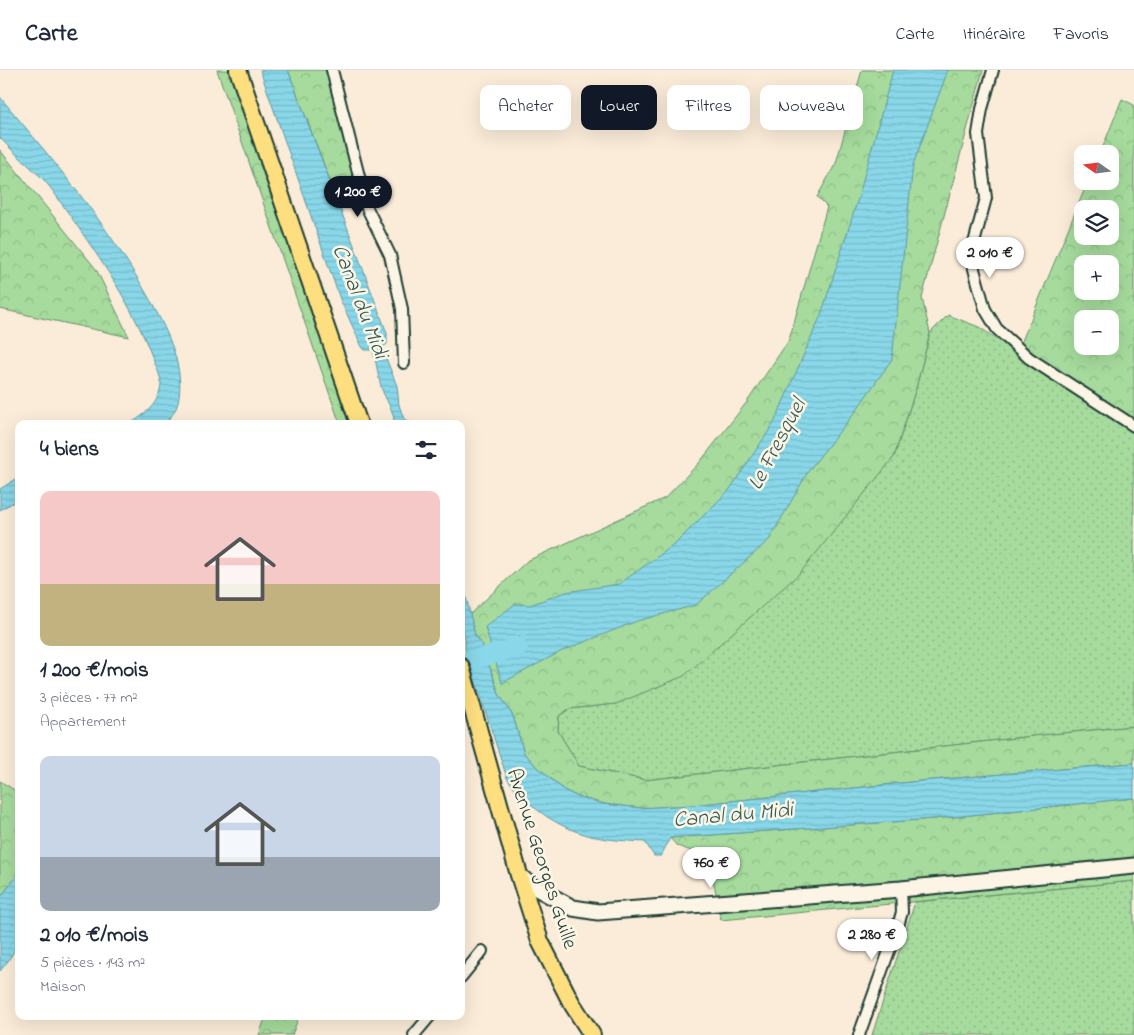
<!DOCTYPE html>
<html lang="fr">
<head>
<meta charset="utf-8">
<style>
  :root { --surface:#fff; --page:#f2f2f3; --text:#1f2937; --muted:#747a83; --line:#e0e1e3; --accent:#111827 }
  body { margin:0; font-family:"Indie Flower",sans-serif; background:var(--page); color:var(--text); height:100vh; display:flex; flex-direction:column; font-size:19px; white-space:nowrap }
  * { box-sizing:border-box; margin:0 }
  p { font-size:16px; color:var(--muted) }
  .icon { flex:none; width:28px; height:28px; fill:none; stroke:currentColor; stroke-width:2; stroke-linecap:round; stroke-linejoin:round }
  .map { position:relative; flex:1; overflow:hidden }
  .sheet { position:absolute; left:15px; top:350px; width:450px; height:600px; display:flex; flex-direction:column; background:var(--surface); border-radius:10px; box-shadow:0 5px 20px #0002 }
  .sheet>* { flex:none }
  .banner { position:absolute; left:480px; top:15px; width:475px; height:45px; display:flex; gap:10px }
  .needle { width:32px; rotate:284deg }
  .tools { position:absolute; left:1074px; top:75px; display:grid; gap:10px }
  .tools a { display:grid; place-items:center; width:45px; height:45px; border-radius:10px; background:var(--surface); box-shadow:0 5px 20px #0002; font-size:25px }
  .price { position:absolute; translate:-50% -42px; padding:0 11px; border-radius:18px; background:#fff; color:#222; font-size:16px; line-height:32px; filter:drop-shadow(0 1px 2px #0008) }
  .price::after { content:''; position:absolute; left:50%; top:30px; width:15px; height:11px; margin-left:-8px; background:inherit; clip-path:polygon(0 0,100% 0,50% 100%) }
  .price.on { background:var(--accent); color:#fff }
  ul { padding:0; list-style:none }
  li { display:grid; align-content:center; gap:10px; height:265px; padding:0 25px }
  li span { display:grid; place-items:center; height:155px; border-radius:10px; color:#555 }
  li>.icon { margin-inline-start:auto }
  span .icon { width:90px; height:90px; fill:#fffc; stroke-width:1 }
  li b { font-size:21px }
  h2 { display:flex; justify-content:space-between; align-items:center; height:60px; padding:0 25px; font-size:21px }
  .chip { padding:0 18px; border-radius:10px; background:var(--surface); box-shadow:0 5px 20px #0002; font-size:18px; line-height:45px }
  .chip.on { background:var(--accent); color:#fff }
  header { display:flex; align-items:center; gap:30px; box-sizing:border-box; height:70px; padding:0 25px; background:var(--surface); border-bottom:1px solid var(--line) }
  header strong { font-size:24px }
  nav { display:flex; gap:28px; margin-inline-start:auto; font-size:18px }
  .map>svg:first-child { display:block }
  .grass { fill:url(#grass-dots); stroke:#628c68 }
  .forest { fill:url(#forest-crowns); stroke:#628c68; fill-rule:evenodd }
  .water { fill:url(#water-rules); stroke:#5f99a1 }
  .lines { fill:none; stroke-linecap:round; stroke-linejoin:round }
  .river { stroke:#89d7e9; stroke-width:19 }
  .street-casing { stroke:#1f3d34; stroke-width:14 }
  .secondary-casing { stroke:#1f3d34; stroke-width:19 }
  .primary-casing { stroke:#1f3d34; stroke-width:20 }
  .street { stroke:#fcf5e5; stroke-width:10 }
  .secondary { stroke:#fcf5e5; stroke-width:15 }
  .primary { stroke:#fedf80; stroke-width:16 }
  .labels { text-anchor:middle; dominant-baseline:central; stroke-width:5; stroke-linejoin:round; paint-order:stroke }
  .street-label { font-size:21px; fill:#1f3d34; stroke:#fcf5e5 }
  .water-label { font-size:22px; font-style:italic; fill:#345c58; stroke:#fcf5e5 }
</style>
</head>
<body>
<header>
<strong>Carte</strong>
<nav><a>Carte</a><a>Itinéraire</a><a>Favoris</a></nav>
</header>
<div class="map">
<svg width="1134" height="965" viewBox="0 0 1134 965">
  <defs>
    <pattern id="grass-dots" width="8" height="8" patternUnits="userSpaceOnUse" patternTransform="scale(1.25)"><rect width="8" height="8" fill="#a6db9d"/><path d="M2 2h.1M6 6h.1" fill="none" stroke="#8ebd88" stroke-width="1.8" stroke-linecap="round"/></pattern>
    <pattern id="forest-crowns" width="20" height="18" patternUnits="userSpaceOnUse" patternTransform="scale(1.25)"><rect width="20" height="18" fill="#a6db9d"/><path d="M2 6a3 3 0 1 1 6 0M12 15a3 3 0 1 1 6 0" fill="none" stroke="#8ebd88"/></pattern>
    <pattern id="water-rules" width="6" height="5" patternUnits="userSpaceOnUse" patternTransform="scale(1.25)"><rect width="6" height="5" fill="#89d7e9"/><path d="M0 2.5h6" fill="none" stroke="#76b9c8"/></pattern>
  </defs>
  <rect width="100%" height="100%" fill="#fbecd9"/>
  <filter id="ink" filterUnits="userSpaceOnUse"><feTurbulence type="fractalNoise" baseFrequency=".02" numOctaves="2"/><feDisplacementMap in="SourceGraphic" scale="10" xChannelSelector="R" yChannelSelector="G"/><feConvolveMatrix kernelMatrix="1 2 1 2 8 2 1 2 1" color-interpolation-filters="sRGB"/></filter>
  <g filter="url(#ink)">
    <path class="grass" d="M 948,245 L 979,257 L 1134,363 L 1134,656 L 1042,665 L 645,710 L 579,696 L 558,661 L 559,646 L 569,639 L 616,634 L 894,387 L 916,318 L 930,263 Z
      M 1134,811 L 1134,965 L 872,965 L 915,832 Z"/>
    <path class="forest" d="M 217,0 L 232,0 L 264,105 L 350,354 L 340,354 Z
      M 288,0 L 330,0 L 360,113 L 352,126 L 337,129 Z
      M 862,0 L 983,0 L 922,228 L 930,263 L 916,318 L 894,387 L 800,503 L 684,606 L 616,634 L 569,639 L 559,646 L 558,661 L 579,696 L 645,710 L 1042,665 L 1134,656 L 1134,693 L 921,711 L 693,735 L 641,738 L 604,734 L 578,727 L 564,720 L 534,694 L 524,683 L 513,646 L 499,624 L 482,574 L 475,565 L 469,545 L 527,491 L 665,428 L 700,392 L 747,332 L 789,270 L 827,137 L 817,127 L 836,93 Z
      M 1122,29 L 1134,35 L 1134,363 L 1017,283 L 1088,111 L 1110,111 L 1110,84 L 1100,84 ZM 1082,139 L 1110,139 L 1110,166 L 1082,166 ZM 1082,194 L 1110,194 L 1110,221 L 1082,221 ZM 1082,249 L 1110,249 L 1110,276 L 1082,276 Z
      M 0,80 L 96,199 L 129,267 L 0,239 Z
      M 0,711 L 19,723 L 19,803 L 0,828 Z
      M 1134,728 L 1134,811 L 721,850 L 709,787 L 677,776 L 670,768 L 933,749 Z
      M 266,946 L 299,946 L 292,965 L 259,965 Z"/>
    <path class="water" d="M 260,0 L 288,0 L 387,263 L 387,274 L 382,278 L 397,316 L 399,335 L 404,349 L 414,354 L 394,354 C 395,340 384,329 381,316 C 377,303 377,292 372,280 L 365,280 L 362,277 L 340,229 Z
      M 893,0 L 948,0 L 913,95 L 892,289 L 855,342 L 809,400 L 769,470 L 696,535 L 637,551 L 562,581 L 502,613 L 485,557 L 515,534 L 530,535 L 566,522 L 619,514 L 674,475 L 730,419 L 774,353 L 821,245 L 858,129 Z
      M 0,27 C 55,93 107,153 149,228 C 165,257 184,293 179,327 C 178,338 172,346 165,354 L 129,354 C 144,346 160,333 161,314 C 161,306 156,297 153,289 C 133,236 101,190 69,144 C 61,133 53,120 44,110 C 30,96 14,83 0,68 Z
      M 19,407 L 19,429 L 0,440 L 0,419 Z
      M 461,518 L 466,527 L 475,565 L 482,574 L 499,624 L 513,646 L 524,683 L 534,694 L 564,720 L 578,727 L 604,734 L 641,738 L 693,735 L 921,711 L 1134,693 L 1134,728 L 933,749 L 670,768 L 661,786 L 654,786 L 645,772 C 627,771 608,770 591,766 C 556,757 528,737 507,708 L 465,579 L 465,567 L 461,555 Z
      M 19,803 L 19,873 L 8,891 L 0,901 L 0,828 Z"/>
    <g class="lines">
      <path class="river" d="M 461,593 L 518,578"/>
      <defs>
        <path id="street" d="M 332,0 L 367,138 L 390,185 L 402,239 L 404,293
          M 993,0 L 982,39 L 978,64 L 986,128 L 974,173 L 974,199 L 985,239 L 997,259 L 1029,288 L 1134,356
          M 461,907 L 482,881
          M 414,965 L 430,946
          M 859,965 L 898,856 L 902,842 L 901,819"/>
        <path id="secondary" d="M 519,805 L 529,814 L 573,838 L 598,842 L 901,819 L 1134,796"/>
        <path id="primary" d="M 238,0 L 359,354
          M 461,597 L 519,805 L 540,871 L 571,932 L 592,965"/>
      </defs>
      <use href="#street" class="street-casing"/>
      <use href="#secondary" class="secondary-casing"/>
      <use href="#primary" class="primary-casing"/>
      <use href="#street" class="street"/>
      <use href="#secondary" class="secondary"/>
      <use href="#primary" class="primary"/>
    </g>
  </g>
  <g class="labels">
    <g class="street-label">
      <text transform="translate(541 789) rotate(72)">Avenue Georges Guille</text>
    </g>
    <g class="water-label">
      <text transform="translate(359 232) rotate(69)">Canal du Midi</text>
      <text transform="translate(778 375) rotate(-62)">Le Fresquel</text>
      <text transform="translate(733 746) rotate(-5)">Canal du Midi</text>
    </g>
  </g>
</svg>
<div class="tools">
<a><svg class="needle" viewBox="-14 -14 28 28"><path d="M0-13l5 13h-10z" fill="#e53935"/><path d="M0 13l5-13h-10z" fill="#747a83"/></svg></a>
<a><svg class="icon" aria-label="layers" viewBox="0 0 24 24"><path d="M12 4l9 5-9 5-9-5zM3 14l9 5 9-5"/></svg></a>
<a>+</a>
<a>−</a>
</div>
<b class="price on" style="left:358px;top:148px">1 200 €</b>
<b class="price" style="left:990px;top:209px">2 010 €</b>
<b class="price" style="left:711px;top:819px">760 €</b>
<b class="price" style="left:872px;top:891px">2 280 €</b>
<div class="banner">
<a class="chip">Acheter</a>
<a class="chip on">Louer</a>
<a class="chip">Filtres</a>
<a class="chip">Nouveau</a>
</div>
<section class="sheet">
<h2>4 biens<svg class="icon" aria-label="filters" viewBox="0 0 24 24"><path d="M4 7h16M4 17h16"/><circle cx="9" cy="7" r="2"/><circle cx="15" cy="17" r="2"/></svg></h2>
<ul>
<li><span style="background:linear-gradient(#f6c9c9 60%,#c2b280 0)"><svg class="icon" aria-label="home" viewBox="0 0 24 24"><path d="M3 11l9-7 9 7M6 9v11h12V9"/></svg></span><div><b>1 200 €/mois</b><p>3 pièces · 77 m²</p><p>Appartement</p></div></li>
<li><span style="background:linear-gradient(#c9d6e8 65%,#9aa5b1 0)"><svg class="icon" aria-label="home" viewBox="0 0 24 24"><path d="M3 11l9-7 9 7M6 9v11h12V9"/></svg></span><div><b>2 010 €/mois</b><p>5 pièces · 143 m²</p><p>Maison</p></div></li>
</ul>
</section>
</div>
</body>
</html>
